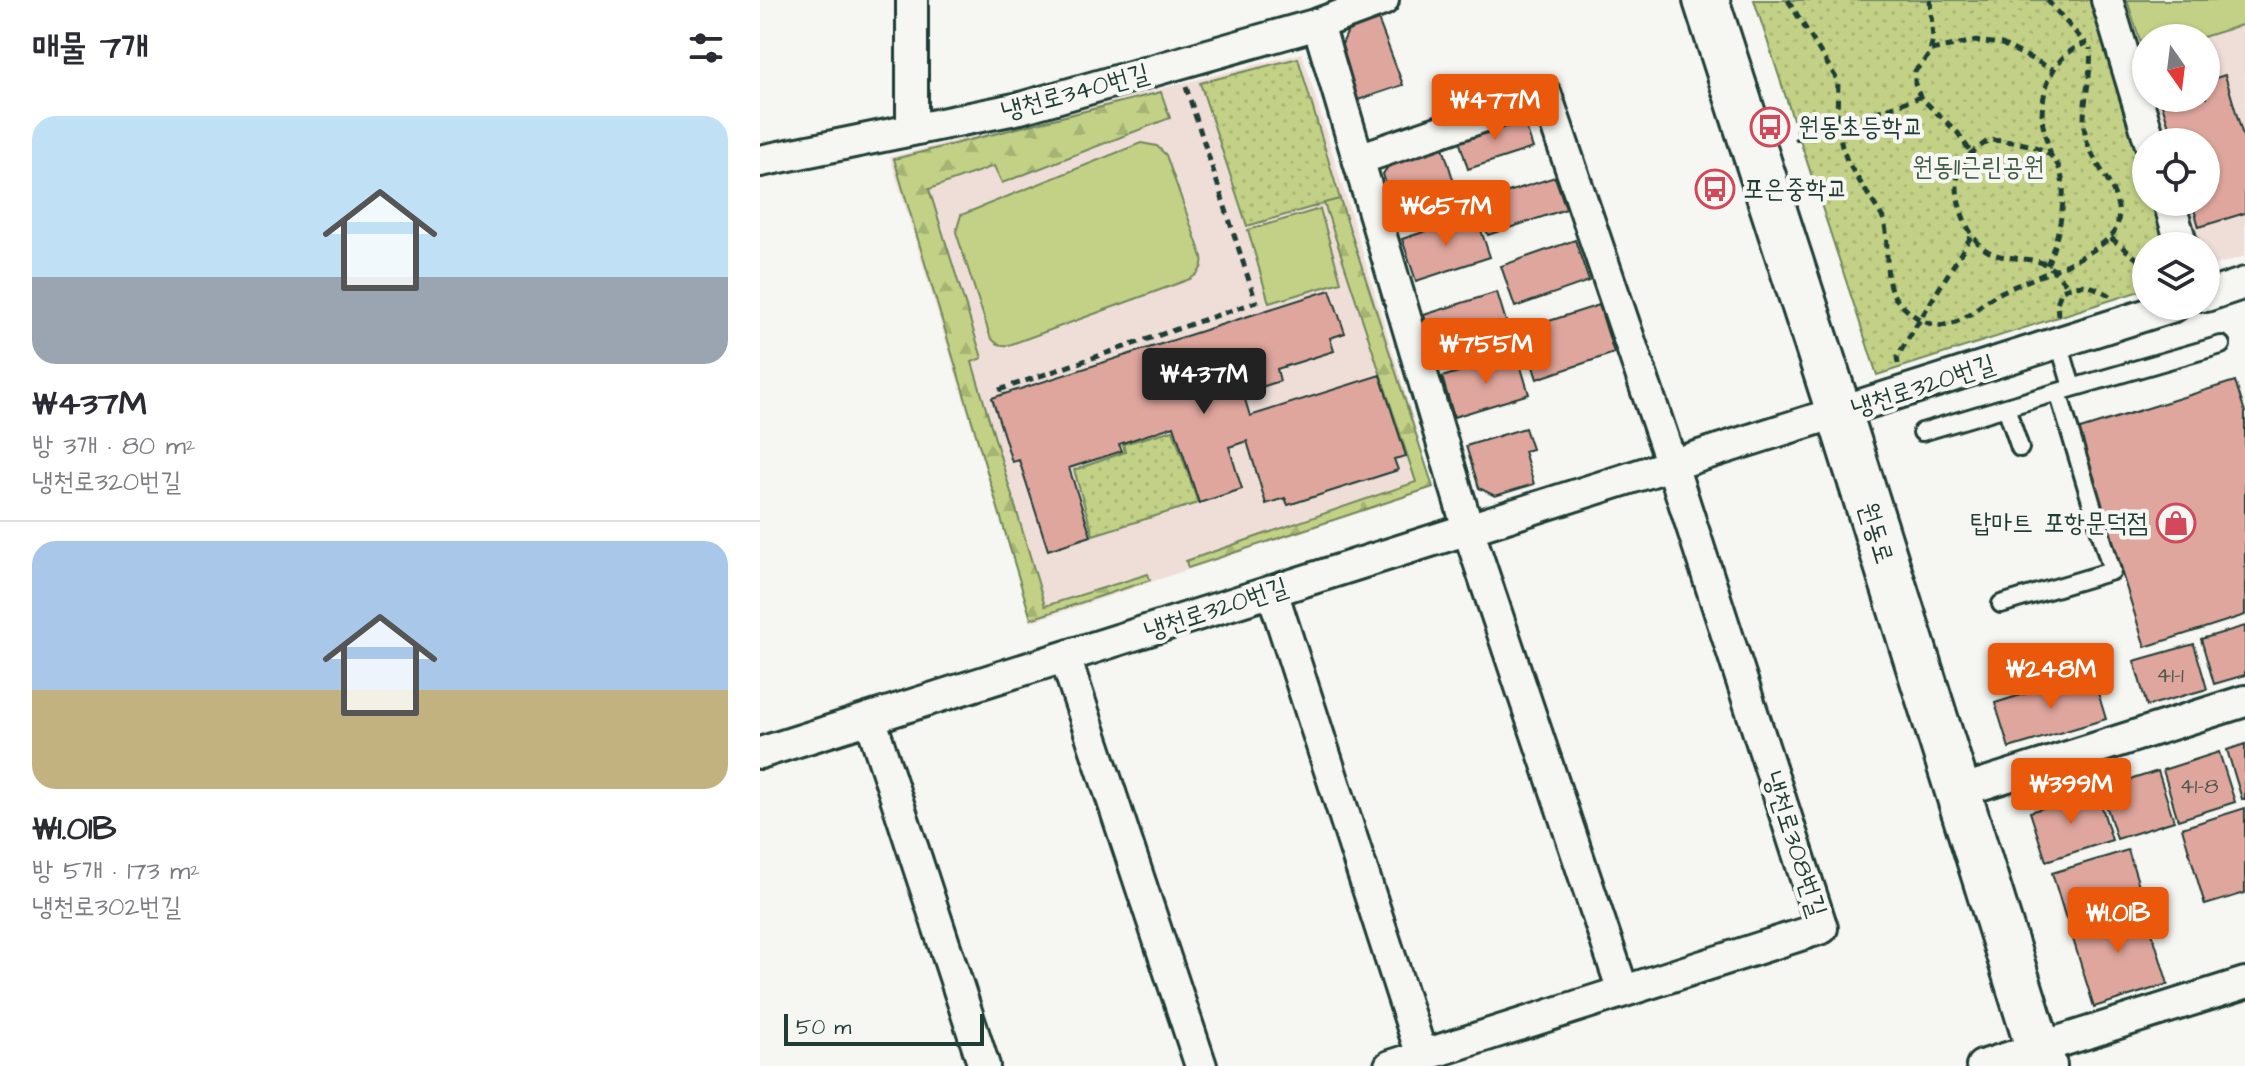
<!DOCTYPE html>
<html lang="ko">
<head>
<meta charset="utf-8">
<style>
  :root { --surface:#fff; --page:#f7f7f7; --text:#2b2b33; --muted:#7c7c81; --line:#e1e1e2; --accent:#ea580c }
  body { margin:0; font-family:"Architects Daughter","Poor Story",sans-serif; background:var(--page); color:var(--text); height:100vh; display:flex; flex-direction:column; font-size:30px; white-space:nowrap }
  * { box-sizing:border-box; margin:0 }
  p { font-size:26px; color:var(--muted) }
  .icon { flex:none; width:44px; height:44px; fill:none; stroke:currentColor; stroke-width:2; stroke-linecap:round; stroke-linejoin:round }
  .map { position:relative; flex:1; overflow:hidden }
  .drawer { display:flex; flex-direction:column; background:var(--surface); width:760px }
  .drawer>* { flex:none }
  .needle { width:52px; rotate:166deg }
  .tools { position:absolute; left:1372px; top:24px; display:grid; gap:16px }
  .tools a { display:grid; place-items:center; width:88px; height:88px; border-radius:50%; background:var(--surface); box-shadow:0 2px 6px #0004; font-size:40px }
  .scale { position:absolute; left:24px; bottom:20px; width:200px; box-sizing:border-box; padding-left:8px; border:4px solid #1f3d34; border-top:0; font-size:22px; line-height:28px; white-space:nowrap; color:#1f3d34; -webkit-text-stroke:6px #f6f6f2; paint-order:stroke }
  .price { position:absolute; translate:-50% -68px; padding:0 18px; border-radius:8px; background:var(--accent); color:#fff; font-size:26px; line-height:52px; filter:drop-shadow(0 2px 4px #0008) }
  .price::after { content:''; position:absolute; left:50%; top:48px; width:24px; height:18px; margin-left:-12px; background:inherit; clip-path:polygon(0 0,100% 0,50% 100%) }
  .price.active { background:#222; color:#fff }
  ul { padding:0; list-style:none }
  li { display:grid; align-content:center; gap:16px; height:424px; padding:0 32px }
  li+li { border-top:2px solid var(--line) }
  li span { display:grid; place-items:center; height:248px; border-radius:24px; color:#555 }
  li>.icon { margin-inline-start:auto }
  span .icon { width:144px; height:144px; fill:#fffc; stroke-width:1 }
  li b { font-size:34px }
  h2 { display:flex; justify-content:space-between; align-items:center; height:96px; padding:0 32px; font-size:34px }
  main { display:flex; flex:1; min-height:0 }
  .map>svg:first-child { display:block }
  .built { fill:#efded8; fill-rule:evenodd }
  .grass { fill:url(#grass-dots); stroke:#70875c; stroke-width:2 }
  .forest { fill:url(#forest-firs); stroke:#70875c; stroke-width:2 }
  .pitch { fill:#c2d185; stroke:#70875c; stroke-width:2 }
  .building { fill:#dfa69d; stroke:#1f3d34; stroke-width:2 }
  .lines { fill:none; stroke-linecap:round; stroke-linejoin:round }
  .lane-casing { stroke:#1f3d34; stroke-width:22 }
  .street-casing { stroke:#1f3d34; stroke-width:36 }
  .secondary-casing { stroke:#1f3d34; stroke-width:50 }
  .path { stroke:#1f3d34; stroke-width:5; stroke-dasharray:8 6; stroke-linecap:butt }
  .lane { stroke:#f6f6f2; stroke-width:16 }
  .street { stroke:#f6f6f2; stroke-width:30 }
  .secondary { stroke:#f6f6f2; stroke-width:44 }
  .labels { text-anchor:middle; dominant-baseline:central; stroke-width:8; stroke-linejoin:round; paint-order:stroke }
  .number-label { font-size:22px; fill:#4f574e }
  .street-label { font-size:26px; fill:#1f3d34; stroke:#f6f6f2 }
  .poi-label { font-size:26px; fill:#1f3d34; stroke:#f6f6f2; text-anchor:start }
  .park-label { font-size:26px; fill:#405b44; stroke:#f6f6f2 }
</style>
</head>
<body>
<main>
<section class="drawer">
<h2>매물 7개<svg class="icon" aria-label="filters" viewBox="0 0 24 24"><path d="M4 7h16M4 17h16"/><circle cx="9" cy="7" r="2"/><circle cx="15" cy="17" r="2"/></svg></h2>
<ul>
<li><span style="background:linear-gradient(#bfe0f5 65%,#9aa5b1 0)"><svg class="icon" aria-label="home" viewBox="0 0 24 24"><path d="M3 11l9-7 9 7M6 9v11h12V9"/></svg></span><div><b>₩437M</b><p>방 3개 · 80 m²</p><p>냉천로320번길</p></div></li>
<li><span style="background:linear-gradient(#a9c7e8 60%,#c2b280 0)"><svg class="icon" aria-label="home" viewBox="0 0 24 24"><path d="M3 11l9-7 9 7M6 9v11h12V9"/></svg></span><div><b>₩1.01B</b><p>방 5개 · 173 m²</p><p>냉천로302번길</p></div></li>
</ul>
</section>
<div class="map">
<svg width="1485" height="1066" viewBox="0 0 1485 1066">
  <defs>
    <pattern id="grass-dots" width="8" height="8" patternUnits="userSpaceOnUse" patternTransform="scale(2)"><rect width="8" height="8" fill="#c2d185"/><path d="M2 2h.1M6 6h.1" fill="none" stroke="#a6b473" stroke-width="1.8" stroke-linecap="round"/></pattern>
    <pattern id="forest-firs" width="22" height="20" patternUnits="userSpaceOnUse" patternTransform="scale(2)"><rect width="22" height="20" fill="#c2d185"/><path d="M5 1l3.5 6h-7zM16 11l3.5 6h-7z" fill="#a6b473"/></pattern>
  </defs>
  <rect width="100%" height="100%" fill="#f6f6f2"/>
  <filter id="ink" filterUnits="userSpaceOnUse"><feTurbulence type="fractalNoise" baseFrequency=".0125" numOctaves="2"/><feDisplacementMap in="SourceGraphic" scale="16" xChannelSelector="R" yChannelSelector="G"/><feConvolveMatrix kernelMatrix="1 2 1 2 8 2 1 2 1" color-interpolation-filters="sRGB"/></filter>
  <g filter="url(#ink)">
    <path class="built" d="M 1357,0 L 1485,0 L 1485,256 L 1446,268 L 1446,246 L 1430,246 L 1417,202 L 1446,202 L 1446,142 L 1399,142 ZM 1386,38 L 1446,38 L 1446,98 L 1386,98 Z
      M 542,53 L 674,488 L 271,622 L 130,157 Z"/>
    <path class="grass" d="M 994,0 L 1336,0 L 1386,162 L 1386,202 L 1398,202 L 1412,246 L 1386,246 L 1386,289 L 1117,375 Z
      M 538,58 L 580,199 L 487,226 L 440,83 Z
      M 413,430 L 438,503 L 333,535 L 314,470 L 365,452 L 363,444 Z"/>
    <path class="forest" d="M 401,92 L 410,118 L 242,183 L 234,166 L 169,189 L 222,358 L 212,362 L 285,606 L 388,574 L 390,580 L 271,619 L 134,159 Z
      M 580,199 L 673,487 L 428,568 L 426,561 L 656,482 L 564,203 Z"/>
    <path class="pitch" d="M 1367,0 L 1485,0 L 1485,24 L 1440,38 L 1386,38 L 1385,56 Z
      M 381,143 L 397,146 L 406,155 L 442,257 C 444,267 439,274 430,279 L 249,345 C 240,346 235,344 230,336 L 196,232 L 201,215 Z
      M 560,209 L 581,282 L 509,303 L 488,230 Z"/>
    <path class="building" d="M 618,19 L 643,85 L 598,100 L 580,49 L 589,28 Z
      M 1465,75 L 1485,143 L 1485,213 L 1439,227 L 1432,202 L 1446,202 L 1446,142 L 1414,142 L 1400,98 L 1446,98 L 1446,81 Z
      M 762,115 L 773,148 L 708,169 L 698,137 Z
      M 682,144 L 697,192 L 634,210 L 623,174 L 633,159 Z
      M 795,177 L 806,209 L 728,235 L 717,202 Z
      M 716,215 L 730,257 L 656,281 L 642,239 Z
      M 815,240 L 829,281 L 755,307 L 741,266 Z
      M 570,290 L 585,333 L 570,338 L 574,351 L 517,369 L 520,381 L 483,393 L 490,416 L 620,375 L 646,456 L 634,459 L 638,470 L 528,505 L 525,498 L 506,504 L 487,441 L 469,447 L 482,489 L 439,503 L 414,426 L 359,444 L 362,451 L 309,468 L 331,536 L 288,550 L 259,460 L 252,462 L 232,398 Z
      M 737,292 L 748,328 L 675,352 L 664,315 Z
      M 839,305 L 854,353 L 777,379 L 761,330 Z
      M 757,354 L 769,394 L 694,417 L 682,377 Z
      M 1475,381 L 1485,412 L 1485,615 L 1385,647 L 1317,430 Z
      M 765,428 L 772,449 L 764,451 L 774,484 L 735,496 L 719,488 L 706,446 Z
      M 1485,626 L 1485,675 L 1454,684 L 1441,639 Z
      M 1434,644 L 1447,689 L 1387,706 L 1374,661 Z
      M 1332,673 L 1346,719 L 1249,748 L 1235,703 Z
      M 1485,744 L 1485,799 L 1482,799 L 1467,750 Z
      M 1459,752 L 1475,802 L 1418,820 L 1403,770 Z
      M 1398,771 L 1414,821 L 1357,839 L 1341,789 Z
      M 1337,791 L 1352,840 L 1286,861 L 1270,812 Z
      M 1485,808 L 1485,893 L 1445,905 L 1422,828 Z
      M 1368,850 L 1382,895 L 1306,919 L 1292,873 Z
      M 1383,903 L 1408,984 L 1334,1007 L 1309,926 Z"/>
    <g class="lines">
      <defs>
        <path id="lane" d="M 1299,343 L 1312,387
          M 1162,432 L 1246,407
          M 1260,448 L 1246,407 L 1461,345
          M 1241,604 L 1352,571 L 1298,392"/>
        <path id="street" d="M 1347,0 L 1390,142
          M 558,24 L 708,529 L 863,991
          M 152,130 L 152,0
          M 599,159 L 786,95 L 912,465 L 1062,928 L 630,1066
          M 0,161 L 260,108 L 558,24 L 623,0
          M 1409,202 L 1422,246
          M 1446,296 L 1485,283
          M 512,591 L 662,1056
          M 305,657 L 441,1066
          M 110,718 L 224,1066
          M 0,753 L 1414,306
          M 1197,792 L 1485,701
          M 1222,1066 L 1485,983"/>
        <path id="secondary" d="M 946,0 L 1079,412 L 1284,1066"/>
      </defs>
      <use href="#lane" class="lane-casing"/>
      <use href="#street" class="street-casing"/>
      <use href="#secondary" class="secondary-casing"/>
      <path class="path" d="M 1028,0 L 1078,81 L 1077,119 L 1082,147 L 1088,163 L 1123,218 C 1132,244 1120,280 1137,300 C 1148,313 1166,327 1184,325 C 1209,321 1217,305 1236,295 C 1262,280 1354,254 1358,222 C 1363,190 1333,167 1326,138 C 1319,108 1333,78 1330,48
        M 1170,0 L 1173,39 L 1169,55 L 1155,71 L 1155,84 L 1160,97 L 1198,133 L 1212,154
        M 1287,0 L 1325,43
        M 1171,50 L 1214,41 L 1242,44 L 1292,69
        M 1035,140 L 1160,97
        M 1291,156 C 1288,144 1283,130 1282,118 C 1282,82 1297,49 1334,41
        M 1351,238 L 1386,266
        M 1287,265 C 1298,240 1315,178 1291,156 C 1277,143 1247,141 1229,140 C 1221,146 1211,152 1205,160 C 1186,182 1204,235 1226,250 C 1244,262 1268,255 1287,265 C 1295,270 1302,280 1309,287
        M 1298,316 L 1297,303 L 1302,290 C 1324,281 1333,286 1353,297
        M 1138,364 L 1137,357 L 1212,235
        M 239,390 L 496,302 L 426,87"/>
      <use href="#lane" class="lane"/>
      <use href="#street" class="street"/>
      <use href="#secondary" class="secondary"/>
    </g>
  </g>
  <defs>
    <symbol id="bus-ring" viewBox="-11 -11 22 22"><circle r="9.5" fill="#f6f6f2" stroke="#d1495b" stroke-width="1.5"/><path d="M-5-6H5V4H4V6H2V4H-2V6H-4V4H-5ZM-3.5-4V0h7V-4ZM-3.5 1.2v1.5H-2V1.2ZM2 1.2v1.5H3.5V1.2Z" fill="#d1495b"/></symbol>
    <symbol id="shop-ring" viewBox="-11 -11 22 22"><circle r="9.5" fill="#f6f6f2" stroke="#d1495b" stroke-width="1.5"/><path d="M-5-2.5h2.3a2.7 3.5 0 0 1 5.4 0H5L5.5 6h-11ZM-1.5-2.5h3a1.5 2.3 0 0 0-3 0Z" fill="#d1495b"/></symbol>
  </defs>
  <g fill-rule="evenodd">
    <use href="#bus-ring" x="988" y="105" width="44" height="44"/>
    <use href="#bus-ring" x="933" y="167" width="44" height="44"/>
    <use href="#shop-ring" x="1394" y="501" width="44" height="44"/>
  </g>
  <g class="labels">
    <g class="number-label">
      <text x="1410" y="675">41-1</text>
      <text x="1439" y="786">41-8</text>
    </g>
    <g class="street-label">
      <text transform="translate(315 92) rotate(-15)">냉천로340번길</text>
      <text transform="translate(1163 386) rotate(-18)">냉천로320번길</text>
      <text transform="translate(1116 533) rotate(73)">원동로</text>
      <text transform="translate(456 609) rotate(-18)">냉천로320번길</text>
      <text transform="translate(1035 844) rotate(72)">냉천로308번길</text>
    </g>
    <g class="poi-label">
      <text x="1038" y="127">원동초등학교</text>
      <text x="983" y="189">포은중학교</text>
      <text x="1388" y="523" text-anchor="end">탑마트 포항문덕점</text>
    </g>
    <g class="park-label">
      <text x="1218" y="167">원동11근린공원</text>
    </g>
  </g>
</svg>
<div class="tools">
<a><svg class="needle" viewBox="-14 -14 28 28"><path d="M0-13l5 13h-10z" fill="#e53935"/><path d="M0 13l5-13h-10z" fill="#7c7c81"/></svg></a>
<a><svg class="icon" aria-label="locate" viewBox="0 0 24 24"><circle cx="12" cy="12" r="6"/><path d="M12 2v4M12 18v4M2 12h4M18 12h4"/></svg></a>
<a><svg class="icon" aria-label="layers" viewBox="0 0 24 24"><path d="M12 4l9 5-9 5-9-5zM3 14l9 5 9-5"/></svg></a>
</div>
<div class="scale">50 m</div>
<b class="price" style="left:735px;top:142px">₩477M</b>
<b class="price" style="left:686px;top:248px">₩657M</b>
<b class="price" style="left:726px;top:386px">₩755M</b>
<b class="price active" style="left:444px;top:416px">₩437M</b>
<b class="price" style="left:1291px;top:711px">₩248M</b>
<b class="price" style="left:1311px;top:826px">₩399M</b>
<b class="price" style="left:1358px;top:955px">₩1.01B</b>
</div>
</main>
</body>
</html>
